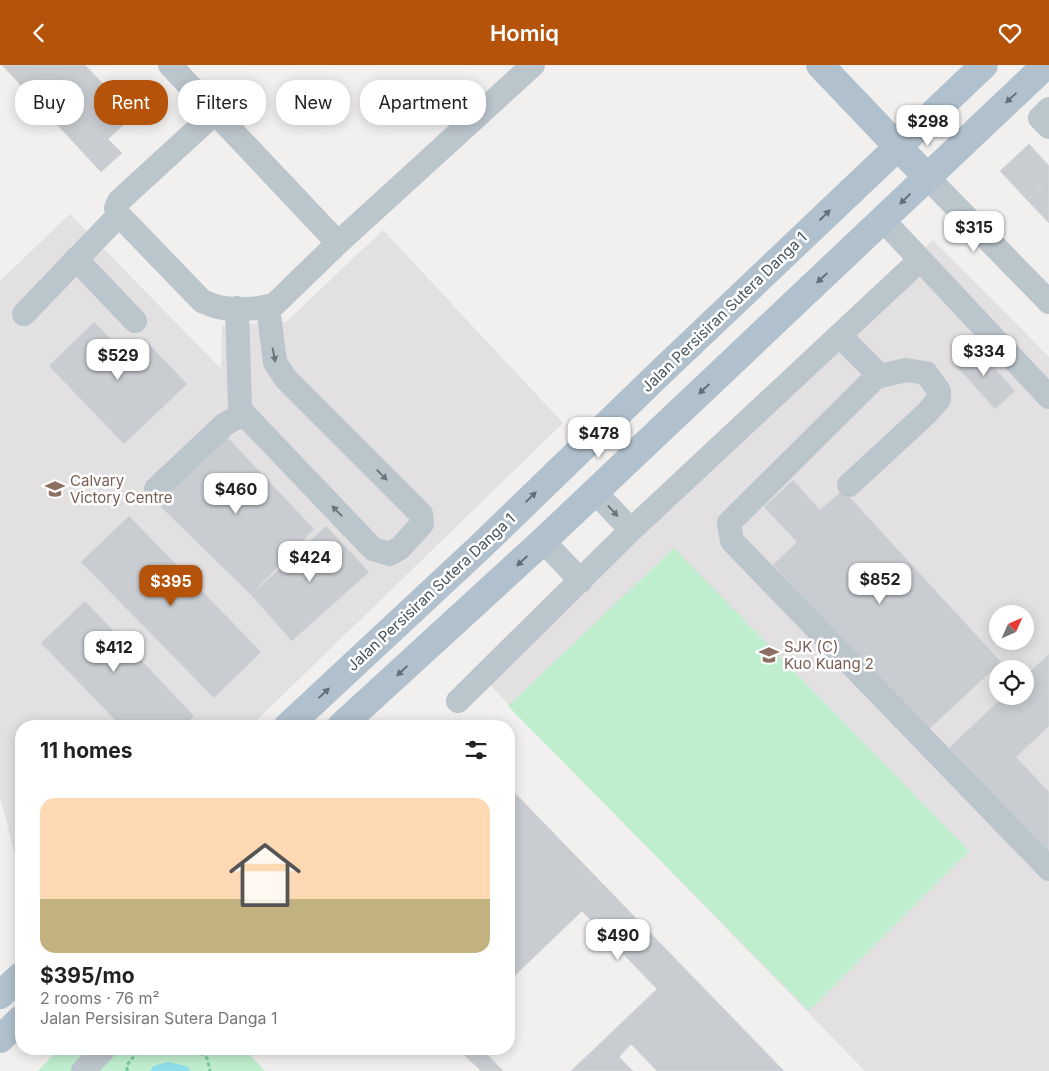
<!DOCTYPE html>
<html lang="en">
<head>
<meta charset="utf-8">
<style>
  :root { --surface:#fff; --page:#f2f2f2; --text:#222; --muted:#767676; --accent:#b45309 }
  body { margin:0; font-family:Inter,sans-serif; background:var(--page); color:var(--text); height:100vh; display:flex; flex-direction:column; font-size:19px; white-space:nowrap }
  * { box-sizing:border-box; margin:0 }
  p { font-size:16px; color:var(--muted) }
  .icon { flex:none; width:28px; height:28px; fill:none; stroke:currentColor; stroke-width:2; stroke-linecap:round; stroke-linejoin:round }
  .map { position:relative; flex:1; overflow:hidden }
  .panel { position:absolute; left:15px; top:655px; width:500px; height:335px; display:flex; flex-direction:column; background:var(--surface); border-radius:20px; box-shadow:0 2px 12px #0003 }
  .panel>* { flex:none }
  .banner { position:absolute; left:15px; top:15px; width:500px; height:45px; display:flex; gap:10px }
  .needle { width:32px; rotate:45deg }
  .fabs { position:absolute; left:989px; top:540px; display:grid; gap:10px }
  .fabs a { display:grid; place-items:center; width:45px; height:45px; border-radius:50%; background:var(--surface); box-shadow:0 2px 12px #0003; font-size:25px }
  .price { position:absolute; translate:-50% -42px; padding:0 11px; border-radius:10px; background:#fff; color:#222; font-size:16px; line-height:32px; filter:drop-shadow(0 1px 2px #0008) }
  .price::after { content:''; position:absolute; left:50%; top:30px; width:15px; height:11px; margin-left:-8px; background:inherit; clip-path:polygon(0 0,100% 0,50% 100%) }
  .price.selected { background:var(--accent); color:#fff }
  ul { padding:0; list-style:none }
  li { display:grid; align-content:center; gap:10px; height:265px; padding:0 25px }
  li span { display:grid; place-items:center; height:155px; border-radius:15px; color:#555 }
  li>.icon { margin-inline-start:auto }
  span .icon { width:90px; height:90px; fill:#fffc; stroke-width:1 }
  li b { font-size:21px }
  h2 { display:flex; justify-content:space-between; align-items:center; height:60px; padding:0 25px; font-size:21px }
  .chip { padding:0 18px; border-radius:20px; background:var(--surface); box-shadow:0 2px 12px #0003; font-size:18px; line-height:45px }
  .chip.selected { background:var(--accent); color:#fff }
  header { display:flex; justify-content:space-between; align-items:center; height:65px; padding:0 25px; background:var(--accent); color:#fff; font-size:22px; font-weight:600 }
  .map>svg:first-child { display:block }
  .education { fill:#e3e0e1; fill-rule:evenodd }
  .green { fill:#bfeece }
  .water { fill:#8edde9 }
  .building { fill:#c9cdd2; stroke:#d3d6da }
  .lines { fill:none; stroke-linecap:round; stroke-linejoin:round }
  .path { stroke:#78ca9c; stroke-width:3; stroke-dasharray:4 2.5; stroke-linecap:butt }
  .minor { stroke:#bbc5cc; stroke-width:24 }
  .major { stroke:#b0c1cd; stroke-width:28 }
  .oneway { fill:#626f78 }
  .oneway2 { fill:#6a767e }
  .labels { text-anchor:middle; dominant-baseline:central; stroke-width:5; stroke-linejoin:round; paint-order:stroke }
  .street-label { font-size:15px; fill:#48545c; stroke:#fff }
  .education-label { font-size:15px; fill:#785e54; stroke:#fff; text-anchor:start }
</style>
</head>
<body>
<header><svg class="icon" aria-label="back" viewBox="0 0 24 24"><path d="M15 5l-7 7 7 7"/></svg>Homiq<svg class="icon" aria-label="heart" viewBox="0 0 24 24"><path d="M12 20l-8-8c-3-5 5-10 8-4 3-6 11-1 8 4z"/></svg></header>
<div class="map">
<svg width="1049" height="1006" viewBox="0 0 1049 1006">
  <rect width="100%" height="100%" fill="#f2efef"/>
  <path class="education" d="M 70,149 L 221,304 L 222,260 L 286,257 L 383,165 L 563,358 L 251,661 L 21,661 L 21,815 L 0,731 L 0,216 Z
    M 933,175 L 1049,292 L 1049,1006 L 865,1006 L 474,604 ZM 998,549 L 1025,549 L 1025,576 L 998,576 ZM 998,604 L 1025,604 L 1025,631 L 998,631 Z"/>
  <path class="green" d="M 674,483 L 969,786 L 809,946 L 508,641 Z
    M 59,984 L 244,984 L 265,1006 L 38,1006 Z"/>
  <path class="water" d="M 168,997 L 186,1001 L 191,1006 L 150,1006 L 154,1001 Z"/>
  <path class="building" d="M 2,0 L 85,0 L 133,51 L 108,74 L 122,88 L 101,107 Z
    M 1029,79 L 1049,101 L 1049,114 L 1027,135 L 1000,106 Z
    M 1049,114 L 1049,158 L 1027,135 Z
    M 94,257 L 127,291 L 144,274 L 187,319 L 124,379 L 49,301 Z
    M 974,280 L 1015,326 L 995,344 L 954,298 Z
    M 226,371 L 314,464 L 251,530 L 156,437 Z
    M 793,415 L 820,445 L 843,425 L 1001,597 L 926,667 L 773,500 L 797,477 L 764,442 Z
    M 129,451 L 261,587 L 214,633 L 81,497 Z
    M 326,461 L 369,507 L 292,576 L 251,530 Z
    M 85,536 L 194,651 L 183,661 L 121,661 L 41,578 Z
    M 1049,589 L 1049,661 L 1016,692 L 1049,727 L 1049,789 L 949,683 L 1004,631 L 1025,631 L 1025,611 Z
    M 509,722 L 784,1006 L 657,1006 L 631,979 L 619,992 L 633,1006 L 571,1006 L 657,924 L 582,846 L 509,916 Z
    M 423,984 L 482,984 L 503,1006 L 481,1006 L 458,984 L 426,986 Z"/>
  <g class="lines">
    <path class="path" d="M 195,984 L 207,993 L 210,1006
      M 127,1006 L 127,1000 L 140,984"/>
    <path class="minor" d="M 170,0 L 338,178
      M 1049,44 L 1040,53 L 1049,62
      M 215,48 L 119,136 L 116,143 L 119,150 L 202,236 C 207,238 212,240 218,242 C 231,245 262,245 275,239 L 338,178 L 533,0
      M 927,112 L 1049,237
      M 883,155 L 1049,332
      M 76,194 L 135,256
      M 237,243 L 240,343 L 244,349 L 373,484 L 390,489 L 400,483 L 422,459 L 421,449 L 285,313 L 275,297 L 268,242
      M 24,249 L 119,150
      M 840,271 L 876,307 L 876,312 L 729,458 L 732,476 L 1049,804
      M 849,420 L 927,348 L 939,334 L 939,326 L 926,308 L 906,305 L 876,312
      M 156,424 L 225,359 L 244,349
      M 595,427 L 631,465
      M 543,476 L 581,516
      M 458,636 L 631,465 L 920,195
      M 83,1006 L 104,984"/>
    <path class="major" d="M 820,0 L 927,112
      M 288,661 L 479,483 L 662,306 L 984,0
      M 341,661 L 543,476 L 1046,0
      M 0,930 L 21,911
      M 0,974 L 21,954"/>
  </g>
  <defs><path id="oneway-solid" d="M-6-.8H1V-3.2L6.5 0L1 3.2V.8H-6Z" transform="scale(1.25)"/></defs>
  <g class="oneway">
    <use href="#oneway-solid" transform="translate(1011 33) rotate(137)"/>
    <use href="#oneway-solid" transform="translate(905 134) rotate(136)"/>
    <use href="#oneway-solid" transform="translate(825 150) rotate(-44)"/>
    <use href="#oneway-solid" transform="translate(822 213) rotate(137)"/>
    <use href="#oneway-solid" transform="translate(704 324) rotate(137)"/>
    <use href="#oneway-solid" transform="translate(531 432) rotate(-44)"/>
    <use href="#oneway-solid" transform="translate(522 496) rotate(137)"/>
    <use href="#oneway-solid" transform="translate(402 606) rotate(137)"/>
    <use href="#oneway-solid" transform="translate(324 628) rotate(-43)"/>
  </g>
  <g class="oneway2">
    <use href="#oneway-solid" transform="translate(274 290) rotate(79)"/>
    <use href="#oneway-solid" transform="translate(382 410) rotate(45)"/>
    <use href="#oneway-solid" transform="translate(337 446) rotate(-134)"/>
    <use href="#oneway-solid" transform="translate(613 446) rotate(47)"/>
  </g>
  <defs>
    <symbol id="school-bare" viewBox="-9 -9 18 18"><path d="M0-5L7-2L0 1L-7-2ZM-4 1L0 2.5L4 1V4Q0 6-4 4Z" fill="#8d6e63" stroke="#fff" stroke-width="2.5" paint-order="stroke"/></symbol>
  </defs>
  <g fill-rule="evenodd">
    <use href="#school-bare" x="41" y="410" width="28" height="28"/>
    <use href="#school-bare" x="755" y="576" width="28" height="28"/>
  </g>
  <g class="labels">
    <g class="street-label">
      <text transform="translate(724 247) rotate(-44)">Jalan Persisiran Sutera Danga 1</text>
      <text transform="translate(431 527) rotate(-43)">Jalan Persisiran Sutera Danga 1</text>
    </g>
    <g class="education-label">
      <text x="70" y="415">Calvary<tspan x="70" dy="17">Victory Centre</tspan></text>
      <text x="784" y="581">SJK (C)<tspan x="784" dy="17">Kuo Kuang 2</tspan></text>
    </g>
  </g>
</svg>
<div class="fabs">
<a><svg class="needle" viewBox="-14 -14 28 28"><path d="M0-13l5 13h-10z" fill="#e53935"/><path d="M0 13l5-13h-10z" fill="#767676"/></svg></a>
<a><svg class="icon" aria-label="locate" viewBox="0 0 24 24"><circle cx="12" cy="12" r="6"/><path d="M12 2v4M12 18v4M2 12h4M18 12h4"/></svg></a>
</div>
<b class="price" style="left:928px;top:82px">$298</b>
<b class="price" style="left:974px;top:188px">$315</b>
<b class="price" style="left:984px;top:312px">$334</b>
<b class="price" style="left:118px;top:316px">$529</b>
<b class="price" style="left:599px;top:394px">$478</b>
<b class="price" style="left:236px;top:450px">$460</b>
<b class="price" style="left:310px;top:518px">$424</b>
<b class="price" style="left:880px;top:540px">$852</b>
<b class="price selected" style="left:171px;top:542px">$395</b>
<b class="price" style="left:114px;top:608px">$412</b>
<b class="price" style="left:618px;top:896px">$490</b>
<div class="banner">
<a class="chip">Buy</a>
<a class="chip selected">Rent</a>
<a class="chip">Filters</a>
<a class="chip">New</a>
<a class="chip">Apartment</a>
</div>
<section class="panel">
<h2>11 homes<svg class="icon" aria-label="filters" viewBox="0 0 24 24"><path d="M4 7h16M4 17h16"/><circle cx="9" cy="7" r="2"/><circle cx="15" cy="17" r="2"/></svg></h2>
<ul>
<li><span style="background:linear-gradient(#ffd9b3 65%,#c2b280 0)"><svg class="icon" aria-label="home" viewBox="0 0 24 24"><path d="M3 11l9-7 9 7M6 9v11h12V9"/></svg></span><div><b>$395/mo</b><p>2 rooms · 76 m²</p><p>Jalan Persisiran Sutera Danga 1</p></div></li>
</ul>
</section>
</div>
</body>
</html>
